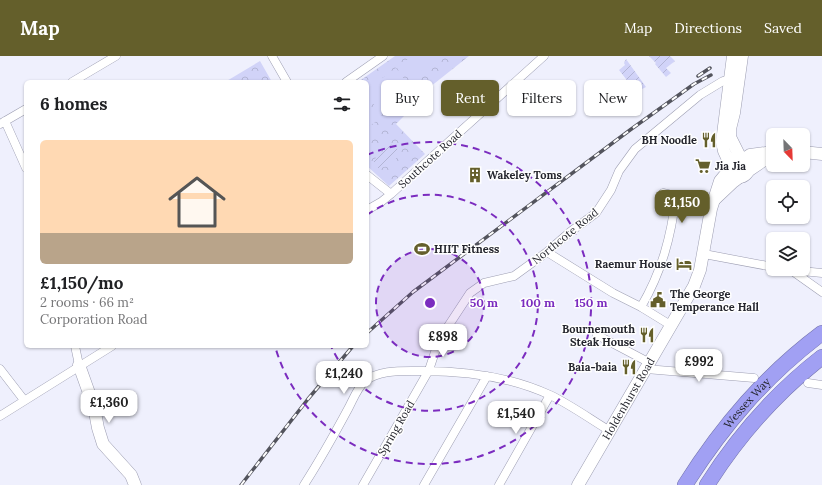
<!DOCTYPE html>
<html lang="en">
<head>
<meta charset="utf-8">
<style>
  :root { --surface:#fff; --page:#f2f2f2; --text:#202124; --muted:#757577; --line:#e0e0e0; --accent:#645f2b }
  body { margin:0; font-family:Lora,serif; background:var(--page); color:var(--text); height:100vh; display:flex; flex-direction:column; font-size:15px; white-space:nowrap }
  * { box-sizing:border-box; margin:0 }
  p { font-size:13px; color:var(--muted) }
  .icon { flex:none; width:22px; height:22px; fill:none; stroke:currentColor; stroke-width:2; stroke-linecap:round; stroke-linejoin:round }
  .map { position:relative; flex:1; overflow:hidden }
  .side { position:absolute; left:24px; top:24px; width:345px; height:268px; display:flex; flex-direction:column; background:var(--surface); border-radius:6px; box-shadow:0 1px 3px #0004 }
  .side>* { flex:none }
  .banner { position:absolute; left:381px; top:24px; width:380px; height:36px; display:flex; gap:8px }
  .needle { width:26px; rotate:157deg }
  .controls { position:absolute; left:766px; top:72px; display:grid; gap:8px }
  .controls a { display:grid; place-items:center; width:44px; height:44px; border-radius:6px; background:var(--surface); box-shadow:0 1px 3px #0004; font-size:20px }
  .price { position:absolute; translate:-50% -34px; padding:0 9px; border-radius:8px; background:#fff; color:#222; font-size:13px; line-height:26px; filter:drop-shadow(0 1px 2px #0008) }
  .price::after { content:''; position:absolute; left:50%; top:24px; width:12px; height:9px; margin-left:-6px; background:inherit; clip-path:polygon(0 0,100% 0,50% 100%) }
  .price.active { background:var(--accent); color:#fff }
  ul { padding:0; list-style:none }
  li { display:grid; align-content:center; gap:8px; height:212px; padding:0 16px }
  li+li { border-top:1px solid var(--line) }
  li span { display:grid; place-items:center; height:124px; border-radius:6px; color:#555 }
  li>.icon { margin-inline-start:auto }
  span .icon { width:72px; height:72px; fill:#fffc; stroke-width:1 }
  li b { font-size:17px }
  h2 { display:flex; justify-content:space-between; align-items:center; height:48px; padding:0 16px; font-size:17px }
  .tag { padding:0 14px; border-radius:6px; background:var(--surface); box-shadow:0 1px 3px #0004; font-size:14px; line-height:36px }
  .tag.active { background:var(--accent); color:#fff }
  header { display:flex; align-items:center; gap:24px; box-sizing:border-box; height:56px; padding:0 20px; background:var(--accent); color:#fff }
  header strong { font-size:19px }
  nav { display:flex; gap:22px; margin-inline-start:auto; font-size:14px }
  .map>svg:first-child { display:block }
  .park { fill:url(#park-crowns) }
  .garden { fill:url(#garden-furrows) }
  .pitch { fill:#d1d3f8 }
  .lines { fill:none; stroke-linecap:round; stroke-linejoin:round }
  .street-casing { stroke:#9d9eb2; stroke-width:9 }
  .secondary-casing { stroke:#9d9eb2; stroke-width:13 }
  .highway-casing { stroke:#7575ae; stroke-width:16 }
  .street { stroke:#fff; stroke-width:8 }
  .secondary { stroke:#fff; stroke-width:12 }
  .highway { stroke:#a1a0f3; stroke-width:15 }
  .rail-casing { stroke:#53545d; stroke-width:3.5 }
  .rail { stroke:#fefefe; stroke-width:2; stroke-dasharray:6; stroke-linecap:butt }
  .ring { fill:none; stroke:#7b2cbf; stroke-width:2; stroke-dasharray:7 5 }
  .labels { text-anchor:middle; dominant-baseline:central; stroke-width:3; stroke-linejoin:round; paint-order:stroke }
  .poi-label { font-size:11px; font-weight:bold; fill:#24252d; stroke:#fefefe; text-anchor:end }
  .street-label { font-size:11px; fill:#24252d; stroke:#fefefe }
  .centre { fill:#7b2cbf; stroke:#fefefe; stroke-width:2 }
  .ring-label { font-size:12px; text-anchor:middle; font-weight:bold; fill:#7b2cbf; stroke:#fefefe; stroke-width:3; stroke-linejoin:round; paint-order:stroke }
</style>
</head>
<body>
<header>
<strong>Map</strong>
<nav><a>Map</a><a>Directions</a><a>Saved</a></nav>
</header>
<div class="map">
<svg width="822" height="429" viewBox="0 0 822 429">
  <defs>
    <pattern id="park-crowns" width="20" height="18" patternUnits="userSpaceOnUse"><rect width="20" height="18" fill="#d1d3f8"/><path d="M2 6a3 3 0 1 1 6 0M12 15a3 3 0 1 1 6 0" fill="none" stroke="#b3b5d5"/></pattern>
    <pattern id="garden-furrows" width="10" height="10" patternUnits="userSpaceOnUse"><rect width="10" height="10" fill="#d1d3f8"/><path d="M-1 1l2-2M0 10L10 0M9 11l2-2" fill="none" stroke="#b3b5d5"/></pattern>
  </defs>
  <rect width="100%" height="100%" fill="#eff0fd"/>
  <path class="park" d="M 395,0 L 469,0 L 401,54 L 405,59 L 396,68 L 425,98 L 389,130 L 367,110 L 367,26 L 358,26 Z
    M 260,5 L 272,26 L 225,26 Z"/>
  <path class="garden" d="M 649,0 L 670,0 L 675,5 L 666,12 L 671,17 L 666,21 L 655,8 L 656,7 Z
    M 626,3 L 646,31 L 636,36 L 619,14 L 625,9 L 624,7 Z
    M 393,88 C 407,98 390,112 378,112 L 374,107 L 374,104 L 387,91 Z"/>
  <path class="pitch" d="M 412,0 L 441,0 L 410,22 L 400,9 Z
    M 396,12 L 411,32 L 385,54 L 379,55 L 367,40 L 367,33 Z
    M 367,50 L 378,64 L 367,72 Z"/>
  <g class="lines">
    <defs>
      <path id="street" d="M 272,0 L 287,26
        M 72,26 L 116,0
        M 346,26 L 383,0
        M 5,65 L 26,112
        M 0,68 L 26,53
        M 367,119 L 391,138
        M 367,154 L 381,146 L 391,138 L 544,0
        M 547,196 L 613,237 L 641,251 L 672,270
        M 704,198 L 773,211
        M 791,214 L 822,236
        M 791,214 L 822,217
        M 641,251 C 662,215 671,181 676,140 L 663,137
        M 597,279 L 650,307
        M 75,290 L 79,309
        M 0,313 L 24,344
        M 646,313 L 754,322
        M 808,327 L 822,329
        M 0,360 L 112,290
        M 304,429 C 320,404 334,379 348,353 C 353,344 357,332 365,325 C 378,315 396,315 412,315 C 458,314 507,319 550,339 C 571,349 590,363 610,375
        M 363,429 L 429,314 L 439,284 L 470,237 L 484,227 L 514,220 L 547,196 L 570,176 L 596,157 L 611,134 L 619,115 L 635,93 L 700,39 L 723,25 L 730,23
        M 424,429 L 487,320
        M 499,429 L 550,339"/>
      <g id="secondary">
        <path d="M 803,96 L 822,98"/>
        <path d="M 740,101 L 730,81 L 730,73 L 734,57 L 742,0"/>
        <circle cx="739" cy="111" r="10"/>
        <path d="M 744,103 L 750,99 L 773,96"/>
        <path d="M 730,108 L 724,95 L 722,86 L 733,0"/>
        <path d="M 748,115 L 773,98"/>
        <path d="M 715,143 L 733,126 L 741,120"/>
        <path d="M 79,309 L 94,351 L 98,372 L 103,388 L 131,419 L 135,429"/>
        <path id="s1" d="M 578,429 L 694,230 L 700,214 L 711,153 L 720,125 L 730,113"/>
      </g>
      <g id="highway">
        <path id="s2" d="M 685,429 C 723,369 765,320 822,277"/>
        <path d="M 707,429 C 738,380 777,336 822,301"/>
      </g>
    </defs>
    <use href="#street" class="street-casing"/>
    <use href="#secondary" class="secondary-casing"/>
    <use href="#highway" class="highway-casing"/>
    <use href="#street" class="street"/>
    <use href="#secondary" class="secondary"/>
    <use href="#highway" class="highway"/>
    <defs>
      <path id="rail" d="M 698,20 L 710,12
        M 367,277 L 413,236 L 630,74 L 694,28 L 711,19
        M 241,429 L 308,343 L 353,290"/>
    </defs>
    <use href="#rail" class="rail-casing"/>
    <use href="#rail" class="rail"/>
  </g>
  <circle cx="430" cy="247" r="54" fill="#7b2cbf" fill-opacity=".12"/>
  <g class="ring">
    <circle cx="430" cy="247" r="54"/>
    <path d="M367 159A108 108 0 1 1 331 290"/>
    <path d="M367 99A161 161 0 1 1 275 290"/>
  </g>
  <defs>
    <symbol id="restaurant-bare" viewBox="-9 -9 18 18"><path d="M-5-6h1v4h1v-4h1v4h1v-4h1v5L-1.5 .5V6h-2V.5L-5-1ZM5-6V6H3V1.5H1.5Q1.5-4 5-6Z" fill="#645f2b" stroke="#fefefe" stroke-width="2.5" paint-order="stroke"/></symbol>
    <symbol id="supermarket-bare" viewBox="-9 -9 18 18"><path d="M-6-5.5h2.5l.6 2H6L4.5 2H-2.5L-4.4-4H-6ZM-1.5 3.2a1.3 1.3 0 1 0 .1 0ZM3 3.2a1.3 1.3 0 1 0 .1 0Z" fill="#645f2b" stroke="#fefefe" stroke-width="2.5" paint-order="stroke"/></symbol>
    <symbol id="building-bare" viewBox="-9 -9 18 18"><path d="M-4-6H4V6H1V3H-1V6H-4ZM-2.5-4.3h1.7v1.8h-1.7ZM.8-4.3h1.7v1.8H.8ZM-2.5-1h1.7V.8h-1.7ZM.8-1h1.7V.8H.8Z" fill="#645f2b" stroke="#fefefe" stroke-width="2.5" paint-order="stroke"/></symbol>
    <symbol id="stadium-bare" viewBox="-9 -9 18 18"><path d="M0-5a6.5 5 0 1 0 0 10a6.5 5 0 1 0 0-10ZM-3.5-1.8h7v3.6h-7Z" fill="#645f2b" stroke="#fefefe" stroke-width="2.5" paint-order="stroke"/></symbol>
    <symbol id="hotel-bare" viewBox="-9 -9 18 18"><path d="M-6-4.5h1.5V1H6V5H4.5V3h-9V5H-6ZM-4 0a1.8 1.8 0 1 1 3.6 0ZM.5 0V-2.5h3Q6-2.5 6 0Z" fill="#645f2b" stroke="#fefefe" stroke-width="2.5" paint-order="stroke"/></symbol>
    <symbol id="civic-bare" viewBox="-9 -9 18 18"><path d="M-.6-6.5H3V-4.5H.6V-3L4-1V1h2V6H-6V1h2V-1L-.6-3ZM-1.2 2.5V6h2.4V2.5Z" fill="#645f2b" stroke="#fefefe" stroke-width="2.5" paint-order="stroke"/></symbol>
  </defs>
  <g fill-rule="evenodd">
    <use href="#restaurant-bare" x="698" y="73" width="22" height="22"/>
    <use href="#supermarket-bare" x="692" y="99" width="22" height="22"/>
    <use href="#building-bare" x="464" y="108" width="22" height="22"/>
    <use href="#stadium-bare" x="411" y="182" width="22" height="22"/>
    <use href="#hotel-bare" x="673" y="197" width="22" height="22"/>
    <use href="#civic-bare" x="647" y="233" width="22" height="22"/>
    <use href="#restaurant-bare" x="636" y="268" width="22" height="22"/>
    <use href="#restaurant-bare" x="618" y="300" width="22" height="22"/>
  </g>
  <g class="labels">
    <g class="poi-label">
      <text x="697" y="84">BH Noodle</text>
      <text x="715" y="110" text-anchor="start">Jia Jia</text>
      <text x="487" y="119" text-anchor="start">Wakeley Toms</text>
      <text x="434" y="193" text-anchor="start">HIIT Fitness</text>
      <text x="672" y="208">Raemur House</text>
      <text x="670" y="238" text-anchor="start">The George<tspan x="670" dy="13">Temperance Hall</tspan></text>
      <text x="635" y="273">Bournemouth<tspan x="635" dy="13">Steak House</tspan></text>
      <text x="617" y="311">Baia-baia</text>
    </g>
    <g class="street-label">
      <text transform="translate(430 103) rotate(-42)">Southcote Road</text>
      <text transform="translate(565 180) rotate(-39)">Northcote Road</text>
      <text stroke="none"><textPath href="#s1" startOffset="100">Holdenhurst Road</textPath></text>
      <text stroke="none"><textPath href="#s2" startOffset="103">Wessex Way</textPath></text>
      <text transform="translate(396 372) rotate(-60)">Spring Road</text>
    </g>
  </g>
  <circle cx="430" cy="247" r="6" class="centre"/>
  <g class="ring-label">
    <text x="484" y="251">50 m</text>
    <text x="538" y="251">100 m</text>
    <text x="591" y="251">150 m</text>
  </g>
</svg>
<div class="controls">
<a><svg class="needle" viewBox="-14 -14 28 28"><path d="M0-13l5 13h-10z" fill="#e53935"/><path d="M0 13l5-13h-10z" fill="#757577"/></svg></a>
<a><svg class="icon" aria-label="locate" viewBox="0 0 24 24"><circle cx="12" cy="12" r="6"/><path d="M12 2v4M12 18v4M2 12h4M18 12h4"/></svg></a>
<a><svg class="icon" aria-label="layers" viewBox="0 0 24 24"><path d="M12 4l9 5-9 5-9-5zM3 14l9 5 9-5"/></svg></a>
</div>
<b class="price active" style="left:682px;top:168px">£1,150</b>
<b class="price" style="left:443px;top:302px">£898</b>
<b class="price" style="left:699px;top:327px">£992</b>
<b class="price" style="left:344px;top:339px">£1,240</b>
<b class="price" style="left:109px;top:368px">£1,360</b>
<b class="price" style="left:516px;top:379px">£1,540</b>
<div class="banner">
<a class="tag">Buy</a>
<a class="tag active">Rent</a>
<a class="tag">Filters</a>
<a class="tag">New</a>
</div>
<section class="side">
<h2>6 homes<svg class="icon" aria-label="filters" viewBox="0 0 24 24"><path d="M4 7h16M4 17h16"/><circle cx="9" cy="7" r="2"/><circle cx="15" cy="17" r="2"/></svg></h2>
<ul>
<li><span style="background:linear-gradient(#ffd9b3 75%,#b9a48a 0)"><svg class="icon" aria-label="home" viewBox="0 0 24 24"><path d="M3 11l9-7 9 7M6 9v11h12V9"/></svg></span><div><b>£1,150/mo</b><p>2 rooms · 66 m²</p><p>Corporation Road</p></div></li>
</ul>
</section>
</div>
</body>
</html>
